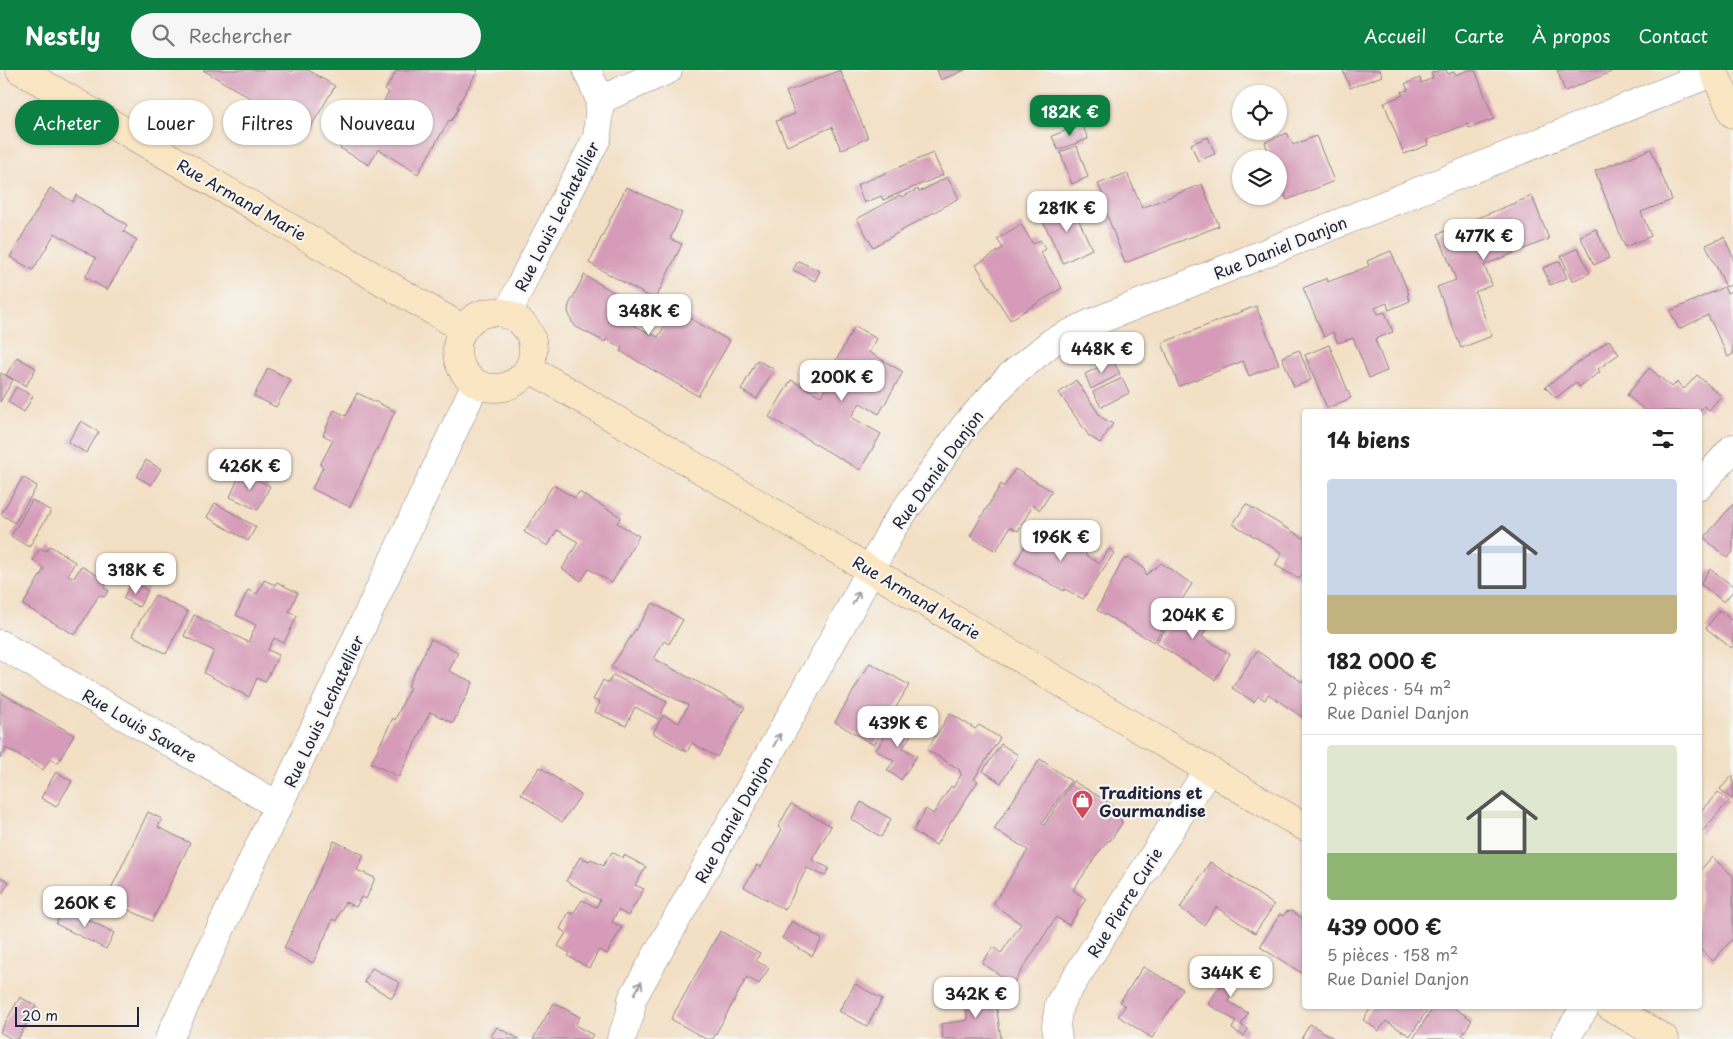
<!DOCTYPE html>
<html lang="fr">
<head>
<meta charset="utf-8">
<style>
  :root { --surface:#fff; --page:#f6f6f6; --text:#222; --muted:#767676; --line:#e0e0e0; --accent:#0b8043 }
  body { margin:0; font-family:"Playpen Sans",sans-serif; background:var(--page); color:var(--text); height:100vh; display:flex; flex-direction:column; font-size:19px; white-space:nowrap }
  * { box-sizing:border-box; margin:0 }
  p { font-size:16px; color:var(--muted) }
  .icon { flex:none; width:28px; height:28px; fill:none; stroke:currentColor; stroke-width:2; stroke-linecap:round; stroke-linejoin:round }
  .map { position:relative; flex:1; overflow:hidden }
  .drawer { position:absolute; left:1302px; top:339px; width:400px; height:600px; display:flex; flex-direction:column; background:var(--surface); border-radius:5px; box-shadow:0 1px 4px #0004 }
  .drawer>* { flex:none }
  .guide { position:absolute; left:15px; top:30px; width:475px; height:45px; display:flex; gap:10px }
  .fabs { position:absolute; left:1232px; top:15px; display:grid; gap:10px }
  .fabs a { display:grid; place-items:center; width:55px; height:55px; border-radius:50%; background:var(--surface); box-shadow:0 1px 4px #0004; font-size:25px }
  .scale { position:absolute; left:15px; bottom:12px; width:124px; box-sizing:border-box; padding-left:5px; border:2px solid #22223b; border-top:0; font-size:14px; line-height:18px; white-space:nowrap; color:#22223b; -webkit-text-stroke:4px #f6f6f2; paint-order:stroke }
  .price { position:absolute; translate:-50% -42px; padding:0 11px; border-radius:10px; background:#fff; color:#222; font-size:16px; line-height:32px; filter:drop-shadow(0 1px 2px #0008) }
  .price::after { content:''; position:absolute; left:50%; top:30px; width:15px; height:11px; margin-left:-8px; background:inherit; clip-path:polygon(0 0,100% 0,50% 100%) }
  .price.active { background:var(--accent); color:#fff }
  ul { padding:0; list-style:none }
  li { display:grid; align-content:center; gap:10px; height:265px; padding:0 25px }
  li+li { border-top:1px solid var(--line) }
  li span { display:grid; place-items:center; height:155px; border-radius:5px; color:#555 }
  li>.icon { margin-inline-start:auto }
  span .icon { width:90px; height:90px; fill:#fffc; stroke-width:1 }
  li b { font-size:21px }
  h2 { display:flex; justify-content:space-between; align-items:center; height:60px; padding:0 25px; font-size:21px }
  .tag { padding:0 18px; border-radius:22px; background:var(--surface); box-shadow:0 1px 4px #0004; font-size:18px; line-height:45px }
  .tag.active { background:var(--accent); color:#fff }
  header { display:flex; align-items:center; gap:30px; box-sizing:border-box; height:70px; padding:0 25px; background:var(--accent); color:#fff }
  header strong { font-size:24px }
  nav { display:flex; gap:28px; margin-inline-start:auto; font-size:18px }
  .search { width:350px; height:45px; background:var(--page); display:flex; align-items:center; gap:12px; box-sizing:border-box; padding:0 18px; border-radius:28px; color:var(--muted); font-size:19px }
  .map>svg:first-child { display:block }
  .building { fill:#d69bb8 }
  .lines { fill:none; stroke-linecap:round; stroke-linejoin:round }
  .street-casing { stroke:#8a8080; stroke-width:29 }
  .secondary-casing { stroke:#8a8080; stroke-width:29 }
  .street { stroke:#fff; stroke-width:28 }
  .secondary { stroke:#fbe6c4; stroke-width:28 }
  .oneway { stroke:#9c9ca7 }
  .labels { text-anchor:middle; dominant-baseline:central; stroke-width:4.5; stroke-linejoin:round; paint-order:stroke }
  .street-label { font-size:16px; fill:#22223b; stroke:#f6f6f2 }
  .poi-label { font-size:16px; font-weight:bold; fill:#22223b; stroke:#f6f6f2; text-anchor:start }
</style>
</head>
<body>
<header>
<strong>Nestly</strong>
<div class="search"><svg class="icon" aria-label="search" viewBox="0 0 24 24"><circle cx="10" cy="10" r="6"/><path d="M15 15l6 6"/></svg>Rechercher</div>
<nav><a>Accueil</a><a>Carte</a><a>À propos</a><a>Contact</a></nav>
</header>
<div class="map">
<svg width="1733" height="969" viewBox="0 0 1733 969">
  <rect width="100%" height="100%" fill="#f6f6f2"/>
  <filter id="ink" filterUnits="userSpaceOnUse"><feTurbulence type="fractalNoise" baseFrequency=".02" numOctaves="2"/><feDisplacementMap in="SourceGraphic" scale="10" xChannelSelector="R" yChannelSelector="G"/><feConvolveMatrix kernelMatrix="1 2 1 2 8 2 1 2 1" color-interpolation-filters="sRGB"/></filter>
  <filter id="wash" filterUnits="userSpaceOnUse"><feTurbulence type="fractalNoise" baseFrequency=".0096" numOctaves="4" result="noise"/><feDisplacementMap in="SourceGraphic" scale="20" xChannelSelector="R" yChannelSelector="G"/><feGaussianBlur stdDeviation="1.12" result="paint"/><feColorMatrix in="noise" values="0 0 0 0 0 0 0 0 0 0 0 0 0 0 0 0 0 1.4 0 .05"/><feComposite in="paint" operator="in"/></filter>
  <g filter="url(#wash)">
    <rect width="100%" height="100%" fill="#f3dfc4"/>
    <g id="blocks">
      <path class="building" d="M 203,0 L 288,0 L 292,2 L 293,0 L 308,0 L 335,16 L 309,60 L 290,48 L 289,51 Z
        M 397,0 L 478,0 L 457,37 L 459,38 L 451,51 L 449,50 L 418,104 L 378,79 L 369,95 L 340,78 L 349,63 L 362,70 L 389,22 L 385,20 Z
        M 840,0 L 868,68 L 841,80 L 832,57 L 787,76 L 776,51 L 795,44 L 786,22 Z
        M 937,0 L 965,0 L 941,10 Z
        M 1343,0 L 1380,0 L 1382,6 L 1350,18 Z
        M 1440,0 L 1446,0 L 1448,4 L 1454,2 L 1455,5 L 1469,0 L 1475,0 L 1494,49 L 1469,58 L 1468,54 L 1427,70 L 1428,75 L 1404,84 L 1384,33 L 1403,25 L 1401,22 L 1408,20 L 1405,14 L 1420,8 L 1421,13 L 1433,8 L 1431,3 Z
        M 1557,0 L 1610,0 L 1611,2 L 1565,21 Z
        M 1082,54 L 1088,69 L 1058,80 L 1052,66 Z
        M 1287,63 L 1293,75 L 1316,66 L 1334,111 L 1287,130 L 1279,108 L 1279,89 L 1271,89 L 1265,72 Z
        M 1208,67 L 1215,84 L 1198,91 L 1191,74 Z
        M 1077,76 L 1088,107 L 1072,114 L 1060,82 Z
        M 1651,79 L 1672,130 L 1641,142 L 1651,166 L 1625,177 L 1595,101 Z
        M 933,83 L 943,105 L 883,130 L 881,126 L 864,133 L 857,115 Z
        M 1127,103 L 1142,138 L 1202,114 L 1219,156 L 1125,193 L 1100,126 L 1103,125 L 1098,114 Z
        M 947,107 L 959,128 L 873,177 L 857,149 L 900,125 L 902,127 L 918,119 L 919,122 Z
        M 626,117 L 682,143 L 670,169 L 682,174 L 655,230 L 589,193 Z
        M 50,118 L 73,132 L 76,125 L 127,155 L 123,161 L 137,170 L 107,220 L 85,207 L 96,188 L 55,163 L 33,200 L 10,187 Z
        M 1532,126 L 1549,169 L 1484,195 L 1492,215 L 1475,222 L 1492,266 L 1461,278 L 1437,217 L 1456,210 L 1438,164 Z
        M 1071,133 L 1092,179 L 1063,193 L 1041,147 Z
        M 1021,154 L 1033,174 L 1040,170 L 1046,179 L 1040,182 L 1062,218 L 1010,250 L 976,195 L 1003,178 L 997,169 Z
        M 1596,159 L 1609,188 L 1594,195 L 1580,166 Z
        M 1724,167 L 1733,187 L 1733,214 L 1726,217 L 1706,175 Z
        M 1578,178 L 1590,203 L 1572,211 L 1561,186 Z
        M 1391,181 L 1409,224 L 1407,225 L 1410,231 L 1389,240 L 1387,233 L 1375,238 L 1378,244 L 1385,242 L 1393,262 L 1375,269 L 1387,301 L 1369,308 L 1353,268 L 1338,273 L 1333,262 L 1324,267 L 1303,218 L 1327,208 L 1328,212 L 1369,196 L 1367,191 Z
        M 798,191 L 820,201 L 815,211 L 793,200 Z
        M 1560,191 L 1567,208 L 1550,215 L 1543,198 Z
        M 584,205 L 641,238 L 633,255 L 658,267 L 674,239 L 730,271 L 698,326 L 620,281 L 622,278 L 606,269 L 605,272 L 576,257 L 572,252 L 568,241 L 569,235 Z
        M 1724,217 L 1727,223 L 1733,220 L 1733,284 L 1728,287 L 1708,245 L 1679,259 L 1670,241 Z
        M 1256,236 L 1279,294 L 1249,306 L 1243,291 L 1179,316 L 1162,273 Z
        M 855,256 L 877,269 L 869,282 L 903,302 L 879,344 L 860,333 L 851,347 L 881,364 L 860,400 L 769,347 L 791,310 L 821,326 L 829,312 L 825,310 Z
        M 1609,270 L 1619,284 L 1598,299 L 1600,302 L 1579,317 L 1576,312 L 1556,328 L 1545,317 Z
        M 1329,275 L 1351,328 L 1327,338 L 1305,285 Z
        M 1299,280 L 1311,310 L 1294,317 L 1282,287 Z
        M 17,287 L 36,298 L 26,316 L 6,305 Z
        M 757,290 L 774,299 L 757,329 L 741,320 Z
        M 1113,290 L 1120,304 L 1091,319 L 1085,304 Z
        M 268,298 L 291,310 L 276,337 L 254,326 Z
        M 1649,298 L 1672,317 L 1677,312 L 1684,319 L 1697,305 L 1721,326 L 1709,340 L 1704,336 L 1699,341 L 1646,341 L 1627,325 Z
        M 1,303 L 13,310 L 0,332 L 0,305 Z
        M 1122,308 L 1129,323 L 1101,337 L 1093,322 Z
        M 1076,310 L 1101,347 L 1113,354 L 1100,373 L 1089,366 L 1059,323 Z
        M 16,317 L 33,326 L 24,342 L 8,332 Z
        M 357,323 L 395,341 L 350,437 L 312,419 L 323,397 L 320,395 L 333,370 L 323,365 L 334,340 L 346,346 Z
        M 81,351 L 99,362 L 86,383 L 68,372 Z
        M 146,390 L 161,399 L 151,415 L 137,407 Z
        M 1015,399 L 1052,421 L 1040,440 L 1033,435 L 1018,461 L 1010,457 L 996,481 L 970,466 L 1001,414 L 1004,417 Z
        M 241,402 L 270,416 L 258,440 L 230,427 Z
        M 23,407 L 37,416 L 15,453 L 1,444 Z
        M 553,415 L 575,428 L 579,422 L 621,447 L 617,453 L 639,466 L 612,513 L 589,499 L 581,511 L 562,499 L 578,472 L 557,460 L 548,476 L 524,462 Z
        M 32,430 L 51,441 L 29,477 L 11,466 Z
        M 215,433 L 256,457 L 248,471 L 207,447 Z
        M 1246,434 L 1305,469 L 1305,500 L 1299,509 L 1275,495 L 1282,483 L 1233,454 Z
        M 1733,434 L 1733,482 L 1727,488 L 1704,468 Z
        M 1038,454 L 1086,483 L 1085,485 L 1099,493 L 1109,479 L 1114,483 L 1083,529 L 1065,519 L 1064,521 L 1015,493 Z
        M 50,476 L 75,492 L 68,505 L 74,508 L 81,496 L 107,511 L 104,518 L 109,521 L 104,527 L 99,525 L 75,565 L 23,535 L 44,499 L 33,490 L 40,478 L 46,481 Z
        M 1129,488 L 1144,498 L 1146,505 L 1161,493 L 1192,514 L 1154,572 L 1097,540 L 1123,490 Z
        M 1710,499 L 1733,516 L 1733,521 L 1724,532 L 1700,514 Z
        M 264,510 L 275,515 L 277,512 L 298,523 L 289,541 L 297,546 L 284,573 L 274,568 L 268,580 L 279,585 L 265,612 L 257,608 L 249,627 L 204,603 L 214,581 L 184,566 L 194,545 L 248,572 L 256,555 L 236,545 L 248,520 L 257,524 Z
        M 132,512 L 148,521 L 139,537 L 123,528 Z
        M 155,525 L 188,542 L 166,584 L 132,565 Z
        M 653,533 L 683,550 L 669,574 L 664,571 L 654,589 L 745,637 L 717,687 L 692,673 L 687,682 L 653,663 L 663,645 L 679,653 L 688,635 L 611,597 Z
        M 1181,533 L 1188,537 L 1191,533 L 1214,547 L 1202,567 L 1230,584 L 1215,610 L 1156,573 Z
        M 1720,540 L 1733,552 L 1733,576 L 1731,578 L 1706,558 Z
        M 431,569 L 458,582 L 449,601 L 473,612 L 453,653 L 430,642 L 399,707 L 371,693 L 393,648 L 395,650 L 410,617 L 408,616 Z
        M 1257,581 L 1302,612 L 1305,607 L 1305,649 L 1268,624 L 1265,630 L 1258,626 L 1254,632 L 1232,618 Z
        M 870,593 L 909,615 L 874,675 L 835,652 Z
        M 613,605 L 667,632 L 658,649 L 635,637 L 626,656 L 595,642 L 600,632 L 593,630 L 603,610 L 608,613 Z
        M 0,622 L 74,665 L 58,693 L 50,689 L 43,700 L 6,678 L 0,689 Z
        M 950,643 L 975,659 L 979,655 L 1000,668 L 974,709 L 978,711 L 936,775 L 913,761 L 926,739 L 933,744 L 951,716 L 953,718 L 961,705 L 959,699 L 927,680 Z
        M 898,647 L 915,659 L 903,678 L 917,686 L 901,710 L 887,700 L 894,691 L 876,680 Z
        M 1001,674 L 1018,685 L 1001,713 L 983,701 Z
        M 1040,689 L 1071,711 L 1042,753 L 1044,755 L 1073,711 L 1110,733 L 1109,736 L 1119,742 L 1122,753 L 1110,771 L 1109,770 L 1098,783 L 1073,820 L 1086,829 L 1069,855 L 1056,847 L 1013,914 L 982,893 L 993,877 L 1001,883 L 1021,854 L 993,834 L 1007,814 L 1006,814 L 1028,780 L 994,759 Z
        M 540,697 L 581,725 L 562,752 L 521,724 Z
        M 56,702 L 72,711 L 56,737 L 41,728 Z
        M 1733,705 L 1733,727 L 1731,729 L 1720,719 Z
        M 1718,722 L 1729,731 L 1700,764 L 1700,742 Z
        M 861,732 L 891,749 L 881,767 L 851,749 Z
        M 791,734 L 831,756 L 812,790 L 829,798 L 825,806 L 807,798 L 785,840 L 744,817 L 757,795 L 761,797 L 782,759 L 778,757 Z
        M 148,742 L 162,749 L 158,757 L 190,773 L 152,851 L 106,829 Z
        M 334,771 L 364,785 L 357,800 L 375,808 L 366,829 L 361,827 L 356,837 L 345,832 L 336,851 L 333,849 L 313,893 L 284,878 Z
        M 612,782 L 623,788 L 624,785 L 646,797 L 635,815 L 644,819 L 628,846 L 618,840 L 612,852 L 622,857 L 607,884 L 599,880 L 589,898 L 568,886 L 570,883 L 558,876 L 566,863 L 560,859 L 569,842 L 573,844 L 582,830 L 596,837 L 600,830 L 566,811 L 580,787 L 589,791 L 591,789 L 603,796 Z
        M 1712,787 L 1733,806 L 1733,868 L 1713,891 L 1700,879 L 1700,801 Z
        M 1210,792 L 1274,835 L 1255,863 L 1216,837 L 1204,855 L 1180,838 Z
        M 0,807 L 9,812 L 2,824 L 0,823 Z
        M 64,837 L 114,863 L 106,879 L 56,854 Z
        M 1291,841 L 1305,850 L 1305,905 L 1260,877 L 1280,844 L 1283,846 L 1286,842 Z
        M 792,851 L 822,869 L 812,886 L 782,868 Z
        M 720,861 L 760,883 L 756,891 L 769,898 L 759,914 L 747,907 L 713,969 L 706,969 L 671,949 Z
        M 1237,891 L 1248,898 L 1228,931 L 1248,943 L 1241,955 L 1248,959 L 1244,966 L 1232,959 L 1236,951 L 1208,934 Z
        M 1143,897 L 1183,919 L 1152,968 L 1118,946 L 1125,936 L 1120,932 Z
        M 372,898 L 400,913 L 392,928 L 364,912 Z
        M 855,914 L 882,929 L 867,956 L 839,941 Z
        M 994,919 L 1001,969 L 943,969 L 941,954 L 968,950 L 964,924 Z
        M 20,927 L 36,936 L 18,969 L 12,969 L 0,962 Z
        M 554,933 L 580,947 L 575,955 L 593,965 L 590,969 L 533,969 Z
        M 1372,936 L 1430,936 L 1410,966 L 1386,951 L 1379,961 L 1363,950 Z
        M 1434,936 L 1451,936 L 1472,950 L 1462,965 L 1467,969 L 1413,969 Z
        M 1310,954 L 1335,969 L 1301,969 Z
        M 497,957 L 519,969 L 496,969 L 491,966 Z"/>
    </g>
  </g>
  <g filter="url(#ink)">
    <use href="#blocks" fill-opacity="0" stroke="#8a8080" stroke-width="1"/>
    <g class="lines">
      <defs>
        <path id="street" d="M 600,30 L 668,0
          M 507,245 L 527,202 L 597,68 L 600,30 L 587,0
          M 1700,415 L 1733,378
          M 0,574 L 279,736
          M 169,969 L 476,313
          M 621,969 L 630,945 L 632,929 L 847,545 L 893,457 L 964,357 L 1009,307 L 1052,272 L 1089,254 L 1714,2
          M 1058,969 L 1056,956 L 1059,934 L 1208,700
          M 1565,969 L 1586,936"/>
        <path id="secondary" d="M 20,0 L 464,259
          M 1713,0 L 1733,44
          M457 280a38 38 0 1 1 76 0a38 38 0 1 1-76 0Z
          M 529,298 L 1305,757
          M 1609,936 L 1665,969"/>
      </defs>
      <use href="#street" class="street-casing"/>
      <use href="#secondary" class="secondary-casing"/>
      <use href="#street" class="street"/>
      <use href="#secondary" class="secondary"/>
    </g>
    <defs><path id="oneway-shaft" d="M-6 0H5M1.5-3L5.5 0L1.5 3" fill="none" stroke-width="1.6" stroke-linecap="round" stroke-linejoin="round" transform="scale(1.25)"/></defs>
    <g class="oneway">
      <use href="#oneway-shaft" transform="translate(856 528) rotate(-62)"/>
      <use href="#oneway-shaft" transform="translate(777 670) rotate(-61)"/>
      <use href="#oneway-shaft" transform="translate(638 918) rotate(-61)"/>
    </g>
  </g>
  <defs>
    <symbol id="shop-pin" viewBox="-11 -11 22 30"><path d="M0 17L-7.5 6A9.5 9.5 0 1 1 7.5 6Z" fill="#d1495b" stroke="#f6f6f2"/><path d="M-5-2.5h2.3a2.7 3.5 0 0 1 5.4 0H5L5.5 6h-11ZM-1.5-2.5h3a1.5 2.3 0 0 0-3 0Z" fill="#fff"/></symbol>
  </defs>
  <g fill-rule="evenodd">
    <use href="#shop-pin" x="1070" y="718" width="25" height="34"/>
  </g>
  <g class="labels">
    <g class="street-label">
      <text transform="translate(242 129) rotate(30)">Rue Armand Marie</text>
      <text transform="translate(556 146) rotate(-63)">Rue Louis Lechatellier</text>
      <text transform="translate(1280 177) rotate(-22)">Rue Daniel Danjon</text>
      <text transform="translate(937 399) rotate(-54)">Rue Daniel Danjon</text>
      <text transform="translate(917 527) rotate(31)">Rue Armand Marie</text>
      <text transform="translate(323 641) rotate(-65)">Rue Louis Lechatellier</text>
      <text transform="translate(140 655) rotate(30)">Rue Louis Savare</text>
      <text transform="translate(733 749) rotate(-61)">Rue Daniel Danjon</text>
      <text transform="translate(1124 832) rotate(-58)">Rue Pierre Curie</text>
    </g>
    <g class="poi-label">
      <text x="1099" y="722">Traditions et<tspan x="1099" dy="18">Gourmandise</tspan></text>
    </g>
  </g>
</svg>
<div class="fabs">
<a><svg class="icon" aria-label="locate" viewBox="0 0 24 24"><circle cx="12" cy="12" r="6"/><path d="M12 2v4M12 18v4M2 12h4M18 12h4"/></svg></a>
<a><svg class="icon" aria-label="layers" viewBox="0 0 24 24"><path d="M12 4l9 5-9 5-9-5zM3 14l9 5 9-5"/></svg></a>
</div>
<div class="scale">20 m</div>
<b class="price active" style="left:1070px;top:67px">182K €</b>
<b class="price" style="left:1067px;top:163px">281K €</b>
<b class="price" style="left:1484px;top:191px">477K €</b>
<b class="price" style="left:649px;top:266px">348K €</b>
<b class="price" style="left:1102px;top:304px">448K €</b>
<b class="price" style="left:842px;top:332px">200K €</b>
<b class="price" style="left:250px;top:421px">426K €</b>
<b class="price" style="left:1061px;top:492px">196K €</b>
<b class="price" style="left:136px;top:525px">318K €</b>
<b class="price" style="left:1193px;top:570px">204K €</b>
<b class="price" style="left:898px;top:678px">439K €</b>
<b class="price" style="left:85px;top:858px">260K €</b>
<b class="price" style="left:1231px;top:928px">344K €</b>
<b class="price" style="left:976px;top:949px">342K €</b>
<div class="guide">
<a class="tag active">Acheter</a>
<a class="tag">Louer</a>
<a class="tag">Filtres</a>
<a class="tag">Nouveau</a>
</div>
<section class="drawer">
<h2>14 biens<svg class="icon" aria-label="filters" viewBox="0 0 24 24"><path d="M4 7h16M4 17h16"/><circle cx="9" cy="7" r="2"/><circle cx="15" cy="17" r="2"/></svg></h2>
<ul>
<li><span style="background:linear-gradient(#c9d6e8 75%,#c2b280 0)"><svg class="icon" aria-label="home" viewBox="0 0 24 24"><path d="M3 11l9-7 9 7M6 9v11h12V9"/></svg></span><div><b>182 000 €</b><p>2 pièces · 54 m²</p><p>Rue Daniel Danjon</p></div></li>
<li><span style="background:linear-gradient(#dfe7d0 70%,#8fb573 0)"><svg class="icon" aria-label="home" viewBox="0 0 24 24"><path d="M3 11l9-7 9 7M6 9v11h12V9"/></svg></span><div><b>439 000 €</b><p>5 pièces · 158 m²</p><p>Rue Daniel Danjon</p></div></li>
</ul>
</section>
</div>
</body>
</html>
